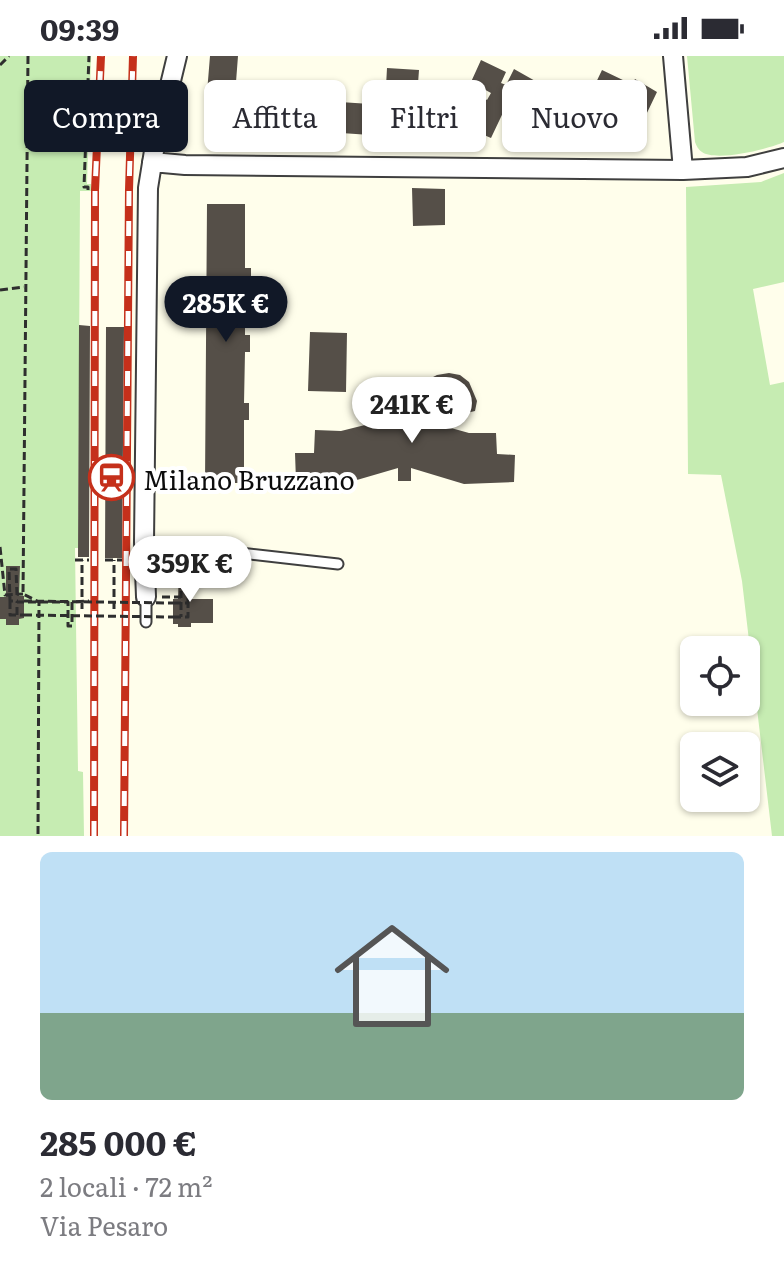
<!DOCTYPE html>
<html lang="it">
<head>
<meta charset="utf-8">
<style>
  :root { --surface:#fff; --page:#f7f7f7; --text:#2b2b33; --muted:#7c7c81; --accent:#111827 }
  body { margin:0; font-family:Literata,serif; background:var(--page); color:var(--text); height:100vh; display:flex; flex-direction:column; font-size:30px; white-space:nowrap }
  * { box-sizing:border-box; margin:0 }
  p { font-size:26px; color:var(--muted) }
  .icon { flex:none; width:44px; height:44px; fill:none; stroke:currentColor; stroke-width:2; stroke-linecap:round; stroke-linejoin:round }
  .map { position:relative; height:780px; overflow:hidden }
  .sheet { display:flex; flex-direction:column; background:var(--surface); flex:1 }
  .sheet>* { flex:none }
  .top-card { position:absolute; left:24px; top:24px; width:736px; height:72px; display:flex; gap:16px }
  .tools { position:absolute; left:680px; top:580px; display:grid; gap:16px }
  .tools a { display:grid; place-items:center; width:80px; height:80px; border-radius:12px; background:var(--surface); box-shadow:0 2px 6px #0004; font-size:40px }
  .price { position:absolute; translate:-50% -68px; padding:0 18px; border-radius:28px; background:#fff; color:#222; font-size:26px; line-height:52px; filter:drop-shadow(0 2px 4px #0008) }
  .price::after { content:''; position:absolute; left:50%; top:48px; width:24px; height:18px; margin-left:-12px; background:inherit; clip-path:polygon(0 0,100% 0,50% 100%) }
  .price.active { background:var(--accent); color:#fff }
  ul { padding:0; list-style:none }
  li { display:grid; align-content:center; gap:16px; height:424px; padding:0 40px }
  li span { display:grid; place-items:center; height:248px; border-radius:12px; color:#555 }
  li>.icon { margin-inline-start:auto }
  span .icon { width:144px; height:144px; fill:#fffc; stroke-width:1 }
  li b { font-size:34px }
  .pill { padding:0 28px; border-radius:12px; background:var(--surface); box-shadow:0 2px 6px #0004; font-size:28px; line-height:72px }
  .pill.active { background:var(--accent); color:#fff }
  .status { display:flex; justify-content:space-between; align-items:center; height:56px; padding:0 40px; background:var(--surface); direction:ltr }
  .status svg { height:22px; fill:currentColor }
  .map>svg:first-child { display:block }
  .green { fill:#c6ecb2 }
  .building { fill:#554f48 }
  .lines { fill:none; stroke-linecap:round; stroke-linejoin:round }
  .service-casing { stroke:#3f3f3f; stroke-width:13 }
  .minor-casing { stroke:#3f3f3f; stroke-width:22 }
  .path { stroke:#2e2e2e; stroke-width:3; stroke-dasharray:8 4; stroke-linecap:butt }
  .service { stroke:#fff; stroke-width:9 }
  .minor { stroke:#fff; stroke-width:18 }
  .rail-casing { stroke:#c5301b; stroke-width:8 }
  .rail { stroke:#fff; stroke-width:5; stroke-dasharray:15; stroke-linecap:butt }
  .path-bridge { stroke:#2e2e2e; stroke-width:3; stroke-dasharray:8 4; stroke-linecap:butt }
  .labels { text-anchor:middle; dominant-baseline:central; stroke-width:8; stroke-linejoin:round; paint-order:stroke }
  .poi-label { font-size:26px; fill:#0c0c0c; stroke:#fff; text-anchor:start }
</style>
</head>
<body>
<div class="status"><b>09:39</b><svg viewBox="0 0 49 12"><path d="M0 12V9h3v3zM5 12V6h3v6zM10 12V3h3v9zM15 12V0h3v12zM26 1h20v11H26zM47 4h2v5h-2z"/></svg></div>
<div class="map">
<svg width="784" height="780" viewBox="0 0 784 780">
  <rect width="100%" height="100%" fill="#fffeeb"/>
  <path class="green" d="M 0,0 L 91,0 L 87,128 L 91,128 L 91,135 L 80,135 L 78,492 L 75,492 L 78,715 L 83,716 L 84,780 L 0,780 Z
    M 687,0 L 784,0 L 784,86 C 769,93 716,106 702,96 C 698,93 697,91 695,86 Z
    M 784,117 L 784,226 L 753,233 L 770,329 L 784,326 L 784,780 L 772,780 L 742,525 L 721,419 L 688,418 L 686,131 L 761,126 Z"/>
  <path class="building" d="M 210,0 L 238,0 L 235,39 L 385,49 L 387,12 L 419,14 L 414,82 L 210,68 L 211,49 L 206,49 Z
    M 481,4 L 506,16 L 501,27 L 506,29 L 514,13 L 537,26 L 523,51 L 509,44 L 491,82 L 463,70 L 477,38 L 487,44 L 491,37 L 471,26 Z
    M 602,14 L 627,26 L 623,35 L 628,37 L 635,23 L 657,36 L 645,61 L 627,52 L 622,59 L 627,61 L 613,88 L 590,76 L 601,50 L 609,54 L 612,48 L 591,37 Z
    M 412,132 L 445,133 L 445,169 L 413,170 Z
    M 207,148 L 245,148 L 245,212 L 251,212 L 251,229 L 245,229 L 245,279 L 250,279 L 250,296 L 245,296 L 244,347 L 249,347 L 249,364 L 244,364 L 244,427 L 205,427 Z
    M 79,269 L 90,270 L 89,501 L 78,501 Z
    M 106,271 L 124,271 L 122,502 L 105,502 Z
    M 310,276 L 347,277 L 346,336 L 308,335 Z
    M 449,317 L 460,319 L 469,326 L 477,345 L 475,355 L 458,359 L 451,372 L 469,377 L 496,377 L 497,398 L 515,399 L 514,426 L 464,428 L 411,412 L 411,425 L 398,425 L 398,412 L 350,426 L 296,425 L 295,397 L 314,397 L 315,374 L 341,375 L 393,362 L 414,362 L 431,366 L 434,354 L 429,345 L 420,340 L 423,332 L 427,324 L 437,319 Z
    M 6,510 L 20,510 L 19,540 L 24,540 L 24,562 L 19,563 L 19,569 L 6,569 L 6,563 L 0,563 L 0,541 L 6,541 Z
    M 179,512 L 192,512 L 191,543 L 213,543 L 213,567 L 191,567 L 191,571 L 178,571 L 178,568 L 173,568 L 173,543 L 178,543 Z"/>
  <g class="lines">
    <defs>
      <path id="service" d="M 144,486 L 338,508
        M 146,566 L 146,541"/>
      <path id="minor" d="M 673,0 L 683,114
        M 152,106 L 185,109 L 683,114 L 747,111 L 784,102
        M 146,541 L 144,486 L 148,132 L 154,95 L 177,0"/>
    </defs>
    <use href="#service" class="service-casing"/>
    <use href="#minor" class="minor-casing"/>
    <path class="path" d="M 28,0 L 23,538 L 39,546 L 38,780
      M 0,9 L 9,0
      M 88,134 L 88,131 L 84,131 L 89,0
      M 0,234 L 24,231
      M 0,491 L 5,539 L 23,538
      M 75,504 L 89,504
      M 105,504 L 122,504
      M 17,539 L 16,513 L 9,513 L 10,545 L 18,545
      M 162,541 L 181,541 L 181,561
      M 10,545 L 10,559 L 24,559
      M 173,547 L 188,547 L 188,516 L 181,516 L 181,541
      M 82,553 L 82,504
      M 114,553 L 114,504
      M 17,559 L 17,546 L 68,546 L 68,570 L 72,570 L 72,546 L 89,545
      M 173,561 L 188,561 L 188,547"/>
    <use href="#service" class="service"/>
    <use href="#minor" class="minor"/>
    <defs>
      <path id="rail" d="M 94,780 L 95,134 L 101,0
        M 124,780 L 129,134 L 133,0"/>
    </defs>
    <use href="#rail" class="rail-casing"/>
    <use href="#rail" class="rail"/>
    <path class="path-bridge" d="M 24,545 L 173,547
      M 24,559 L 173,561"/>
  </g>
  <defs>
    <symbol id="station-ring" viewBox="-11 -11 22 22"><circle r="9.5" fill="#fff" stroke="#c5301b" stroke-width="1.5"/><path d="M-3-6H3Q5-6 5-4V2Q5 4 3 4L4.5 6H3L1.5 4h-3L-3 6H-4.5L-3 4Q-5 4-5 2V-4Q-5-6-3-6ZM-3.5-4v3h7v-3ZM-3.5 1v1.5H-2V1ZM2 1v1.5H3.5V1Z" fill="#c5301b"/></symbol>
  </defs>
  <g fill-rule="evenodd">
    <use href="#station-ring" x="86" y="396" width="51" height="51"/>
  </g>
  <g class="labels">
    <g class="poi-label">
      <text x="143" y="422">Milano Bruzzano</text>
    </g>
  </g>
</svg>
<div class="tools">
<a><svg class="icon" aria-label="locate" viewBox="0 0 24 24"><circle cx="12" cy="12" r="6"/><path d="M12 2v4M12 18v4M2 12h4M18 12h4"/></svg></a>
<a><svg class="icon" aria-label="layers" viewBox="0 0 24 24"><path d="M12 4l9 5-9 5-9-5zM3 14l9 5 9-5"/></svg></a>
</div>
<b class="price active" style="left:226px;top:288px">285K €</b>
<b class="price" style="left:412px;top:389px">241K €</b>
<b class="price" style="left:190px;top:548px">359K €</b>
<div class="top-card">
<a class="pill active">Compra</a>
<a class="pill">Affitta</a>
<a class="pill">Filtri</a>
<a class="pill">Nuovo</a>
</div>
</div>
<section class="sheet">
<ul>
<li><span style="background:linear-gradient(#bfe0f5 65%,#7fa58c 0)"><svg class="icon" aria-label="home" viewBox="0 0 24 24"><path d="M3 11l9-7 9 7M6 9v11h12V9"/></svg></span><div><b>285 000 €</b><p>2 locali · 72 m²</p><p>Via Pesaro</p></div></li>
</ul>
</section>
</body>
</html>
